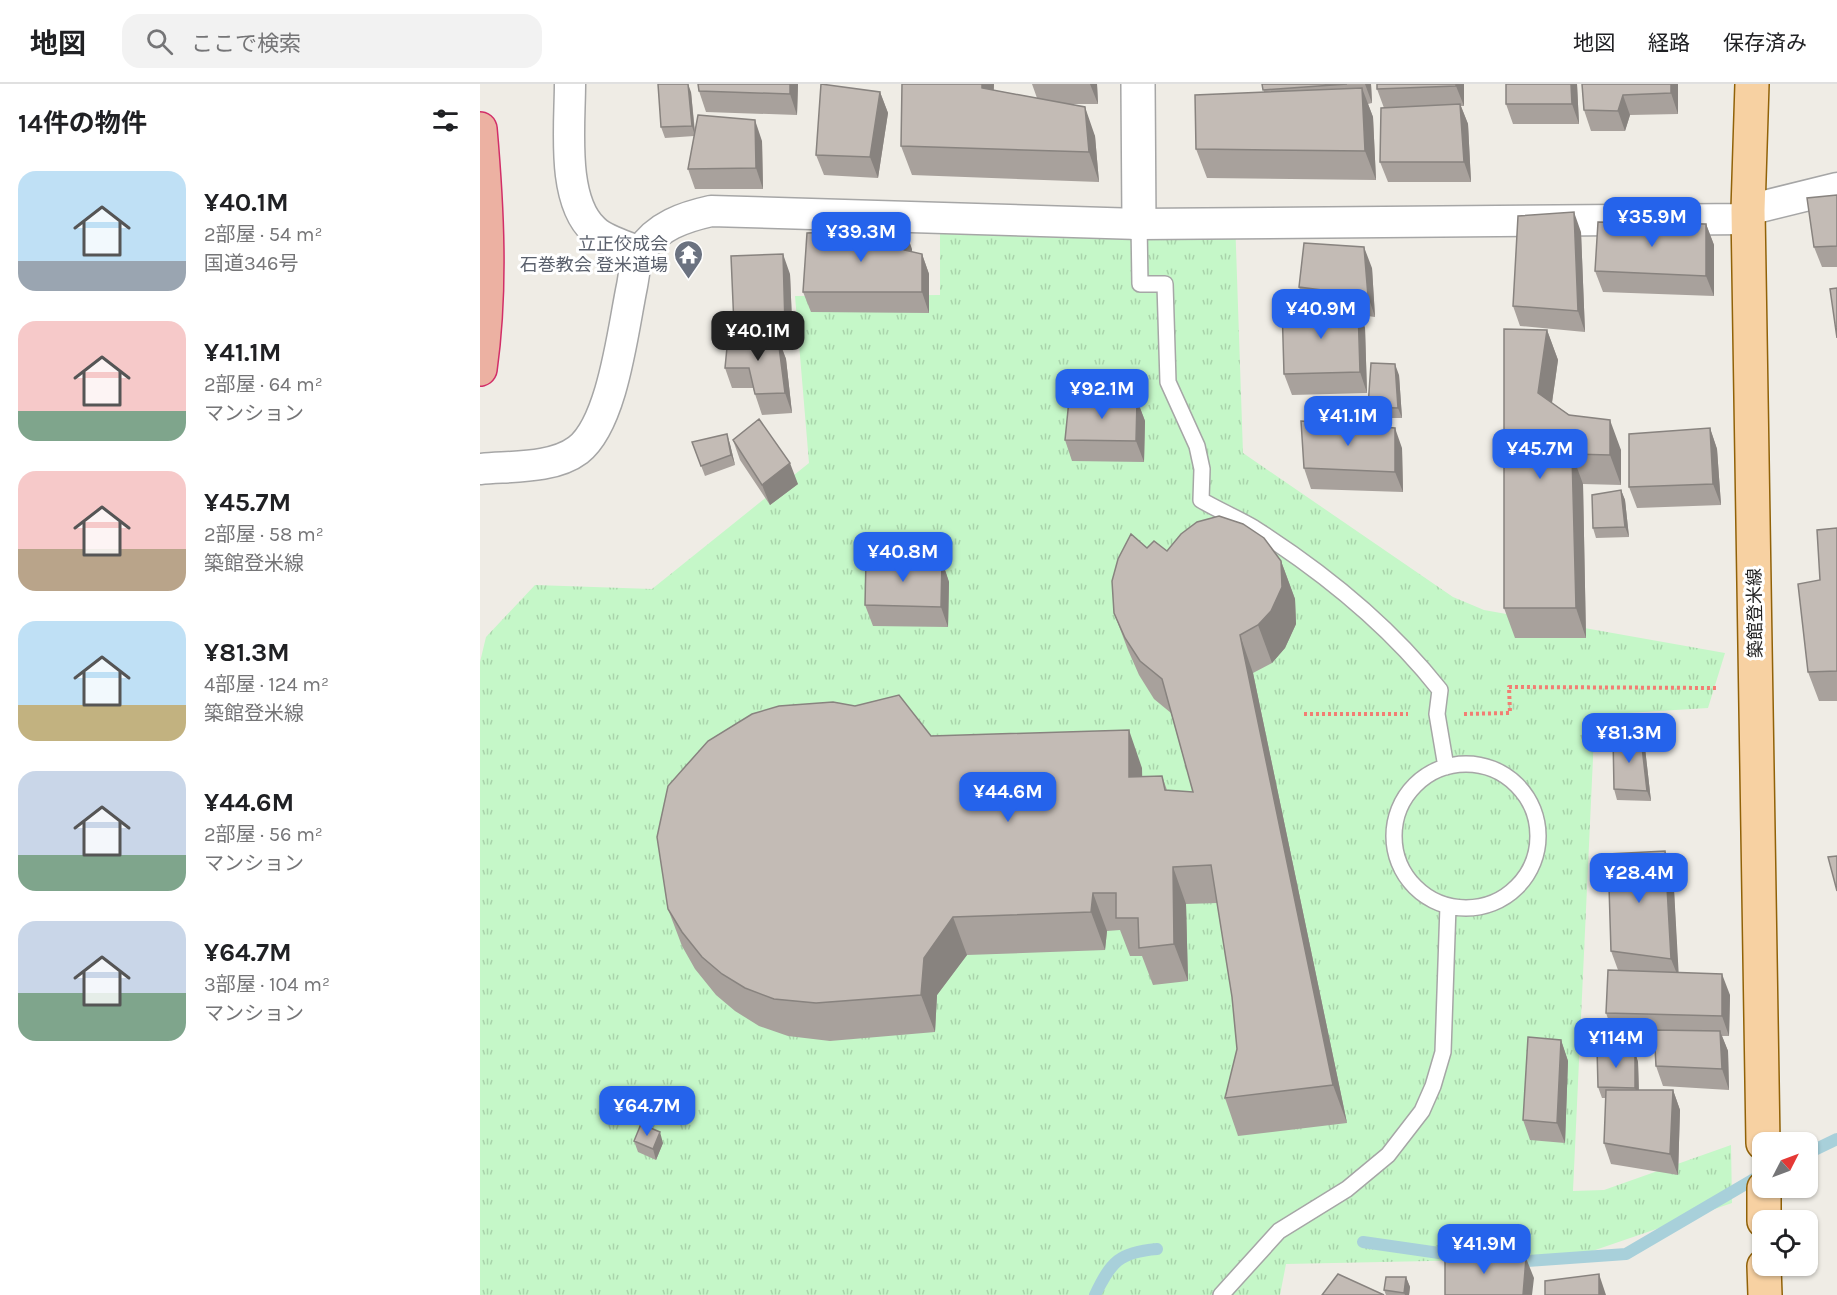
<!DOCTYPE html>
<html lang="ja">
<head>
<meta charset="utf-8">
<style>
  :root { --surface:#fff; --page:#f2f2f2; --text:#202124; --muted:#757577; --line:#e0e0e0; --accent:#2563eb }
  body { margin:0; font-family:Karla,"Noto Sans JP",sans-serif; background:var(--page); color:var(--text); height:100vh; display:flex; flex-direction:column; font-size:22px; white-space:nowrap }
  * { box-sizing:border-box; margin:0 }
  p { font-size:20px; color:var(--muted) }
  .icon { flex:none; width:33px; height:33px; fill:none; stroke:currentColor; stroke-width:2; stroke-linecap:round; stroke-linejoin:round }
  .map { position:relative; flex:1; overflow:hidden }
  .sheet { display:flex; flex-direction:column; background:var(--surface); width:480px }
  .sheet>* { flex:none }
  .needle { width:39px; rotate:48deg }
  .fabs { position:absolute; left:1272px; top:1048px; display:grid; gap:12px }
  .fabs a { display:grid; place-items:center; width:66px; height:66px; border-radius:12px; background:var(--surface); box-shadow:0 2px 4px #0004; font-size:30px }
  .price { position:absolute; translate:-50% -51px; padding:0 14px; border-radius:12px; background:var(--accent); color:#fff; font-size:20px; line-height:39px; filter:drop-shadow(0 2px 3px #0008) }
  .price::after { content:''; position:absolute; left:50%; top:36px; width:18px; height:14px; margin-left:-9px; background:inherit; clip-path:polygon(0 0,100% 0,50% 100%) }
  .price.on { background:#222; color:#fff }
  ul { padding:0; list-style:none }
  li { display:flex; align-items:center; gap:18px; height:150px; padding:0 18px }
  li span { display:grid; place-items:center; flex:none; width:168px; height:120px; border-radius:18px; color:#555 }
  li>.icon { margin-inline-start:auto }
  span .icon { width:72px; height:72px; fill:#fffc; stroke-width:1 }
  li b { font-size:26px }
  h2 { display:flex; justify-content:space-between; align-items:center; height:72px; padding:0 18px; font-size:26px }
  header { display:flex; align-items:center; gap:36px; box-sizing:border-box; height:84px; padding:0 30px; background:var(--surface); border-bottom:2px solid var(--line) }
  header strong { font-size:28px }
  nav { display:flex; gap:33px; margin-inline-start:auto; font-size:21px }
  .search { width:420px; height:54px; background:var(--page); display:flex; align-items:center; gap:15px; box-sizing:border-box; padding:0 21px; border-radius:18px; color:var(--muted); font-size:22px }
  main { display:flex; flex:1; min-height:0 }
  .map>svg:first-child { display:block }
  .park { fill:url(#park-tufts) }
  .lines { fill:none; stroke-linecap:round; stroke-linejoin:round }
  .stream { stroke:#a8d0da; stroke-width:12 }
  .service-casing { stroke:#a6a6a6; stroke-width:18 }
  .minor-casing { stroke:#a6a6a6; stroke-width:33 }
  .tertiary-casing { stroke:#a6a6a6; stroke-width:36 }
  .primary-casing { stroke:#916208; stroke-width:36 }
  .trunk-casing { stroke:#d22e68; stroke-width:36 }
  .path { stroke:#f27e73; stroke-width:4; stroke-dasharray:3 3; stroke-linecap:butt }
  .service { stroke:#fff; stroke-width:15 }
  .minor { stroke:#fff; stroke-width:30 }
  .tertiary { stroke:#fff; stroke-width:33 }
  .primary { stroke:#f7d1a2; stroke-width:33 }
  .trunk { stroke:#ecb1a2; stroke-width:33 }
  .wall { fill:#a8a19c }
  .shaded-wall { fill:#88837f }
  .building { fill:#c3bbb5; stroke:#88837f; stroke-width:1.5 }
  .labels { text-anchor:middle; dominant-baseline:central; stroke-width:6; stroke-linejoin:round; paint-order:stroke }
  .worship-label { font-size:18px; fill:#5b616d; stroke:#fff; text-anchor:end }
  .street-label { font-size:18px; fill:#1f1f1f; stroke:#fff }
</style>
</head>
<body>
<header>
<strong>地図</strong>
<div class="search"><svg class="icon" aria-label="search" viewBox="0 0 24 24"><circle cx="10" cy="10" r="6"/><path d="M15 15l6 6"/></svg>ここで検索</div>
<nav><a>地図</a><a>経路</a><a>保存済み</a></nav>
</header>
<main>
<section class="sheet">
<h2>14件の物件<svg class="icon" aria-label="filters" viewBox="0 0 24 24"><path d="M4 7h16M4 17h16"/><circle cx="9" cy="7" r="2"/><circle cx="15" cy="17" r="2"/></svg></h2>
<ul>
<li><span style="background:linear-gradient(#bfe0f5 75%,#9aa5b1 0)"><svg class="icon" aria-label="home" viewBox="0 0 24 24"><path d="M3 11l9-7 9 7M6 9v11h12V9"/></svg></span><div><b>¥40.1M</b><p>2部屋 · 54 m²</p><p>国道346号</p></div></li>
<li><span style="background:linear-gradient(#f6c9c9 75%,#7fa58c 0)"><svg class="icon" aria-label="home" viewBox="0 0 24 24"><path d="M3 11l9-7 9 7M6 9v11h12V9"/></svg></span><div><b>¥41.1M</b><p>2部屋 · 64 m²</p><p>マンション</p></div></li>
<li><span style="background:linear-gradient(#f6c9c9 65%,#b9a48a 0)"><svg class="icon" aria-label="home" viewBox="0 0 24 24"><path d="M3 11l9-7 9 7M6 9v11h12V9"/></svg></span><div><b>¥45.7M</b><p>2部屋 · 58 m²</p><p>築館登米線</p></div></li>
<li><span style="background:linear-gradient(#bfe0f5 70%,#c2b280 0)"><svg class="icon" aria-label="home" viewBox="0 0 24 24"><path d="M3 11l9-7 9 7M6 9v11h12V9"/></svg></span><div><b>¥81.3M</b><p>4部屋 · 124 m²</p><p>築館登米線</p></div></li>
<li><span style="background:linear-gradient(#c9d6e8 70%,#7fa58c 0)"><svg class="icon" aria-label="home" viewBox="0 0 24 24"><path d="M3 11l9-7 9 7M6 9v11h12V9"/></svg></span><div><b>¥44.6M</b><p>2部屋 · 56 m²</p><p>マンション</p></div></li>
<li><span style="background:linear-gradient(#c9d6e8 60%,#7fa58c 0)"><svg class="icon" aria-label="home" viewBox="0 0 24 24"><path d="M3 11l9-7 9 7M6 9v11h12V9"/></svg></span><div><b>¥64.7M</b><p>3部屋 · 104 m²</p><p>マンション</p></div></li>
</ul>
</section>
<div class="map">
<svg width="1357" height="1211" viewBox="0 0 1357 1211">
  <defs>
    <pattern id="park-tufts" width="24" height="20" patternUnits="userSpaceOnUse" patternTransform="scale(1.5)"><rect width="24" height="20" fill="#c5f7c8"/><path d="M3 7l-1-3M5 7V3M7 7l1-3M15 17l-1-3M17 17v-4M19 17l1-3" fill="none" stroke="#a9d3ab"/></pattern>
  </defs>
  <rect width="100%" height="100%" fill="#efece5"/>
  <path class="park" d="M 755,134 L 763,369 L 973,513 L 1004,526 L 1245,569 L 1228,624 L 1115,631 L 1093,1107 L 1124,1106 L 1251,1061 L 1252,1119 L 1092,1174 L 806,1180 L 800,1211 L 0,1211 L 0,578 L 6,553 L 55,501 L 172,505 L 329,379 L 315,212 L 460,211 L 460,138 Z"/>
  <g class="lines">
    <path class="stream" d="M 1328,1069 L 1357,1055
      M 883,1158 L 980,1172
      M 1033,1178 L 1146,1170 L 1281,1091
      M 615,1211 C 631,1178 639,1168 677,1165"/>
    <defs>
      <path id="service" d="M 659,140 L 660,200 L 685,200 L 688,298 L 717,362 L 722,385 L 721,416 C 738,426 757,434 774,444 C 843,488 909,541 960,606 L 957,630 L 966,683
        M914 752a72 72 0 1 1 144 0a72 72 0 1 1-144 0Z
        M 741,1211 L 799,1147 L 867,1105 L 908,1071 L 942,1027 L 953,1002 L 963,968 L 968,822"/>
      <path id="minor" d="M 90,0 C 90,41 81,116 114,146 C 125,157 146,162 160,168
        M 1268,126 L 1357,104
        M 0,385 C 30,382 73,385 98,366 C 133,339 143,245 152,202 C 154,192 155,175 161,167 C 177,142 204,133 231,127 L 659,140 L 1269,135"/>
      <path id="tertiary" d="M 658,0 L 659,140"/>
      <path id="primary" d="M 1272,0 L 1268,126 L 1283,1059
        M 1284,1104 L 1284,1137
        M 1284,1182 L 1285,1211"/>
      <path id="trunk" d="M 0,45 C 7,125 11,206 0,285"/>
    </defs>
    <use href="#service" class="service-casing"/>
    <use href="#minor" class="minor-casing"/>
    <use href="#tertiary" class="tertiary-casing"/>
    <use href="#primary" class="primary-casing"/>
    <use href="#trunk" class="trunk-casing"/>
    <path class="path" d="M 824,630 L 928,630
      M 984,630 L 1030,629 L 1029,603 L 1238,604"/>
    <use href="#service" class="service"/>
    <use href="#minor" class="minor"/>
    <use href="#tertiary" class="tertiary"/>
    <use href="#primary" class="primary"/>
    <use href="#trunk" class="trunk"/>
  </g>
  <path class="wall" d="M 218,0 L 318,0 L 317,31 L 226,28 L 219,7 Z
    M 422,0 L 514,0 L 513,6 L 557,14 L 552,0 L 617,0 L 618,20 L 592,20 L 615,52 L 619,98 L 432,91 L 421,62 Z
    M 782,0 L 891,0 L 892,19 L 888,20 L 893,33 L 896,96 L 727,94 L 716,65 L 784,8 Z
    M 897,0 L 984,0 L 984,22 L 981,22 L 988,40 L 991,98 L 908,98 L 900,78 L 904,24 L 897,5 Z
    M 1026,0 L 1097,0 L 1099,40 L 1033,40 L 1026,20 Z
    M 1102,0 L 1198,0 L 1198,30 L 1150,31 L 1145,47 L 1111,47 L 1104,26 Z
    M 211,8 L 215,47 L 282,57 L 283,105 L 215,105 L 208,85 L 214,52 L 185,54 L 181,43 Z
    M 400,8 L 408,29 L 398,94 L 344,91 L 336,71 Z
    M 1357,111 L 1357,183 L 1342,183 L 1334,163 Z
    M 1226,140 L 1234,161 L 1234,212 L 1123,208 L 1115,187 Z
    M 1101,148 L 1105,248 L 1040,242 L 1033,222 Z
    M 432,165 L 432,168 L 442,170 L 449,190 L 449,229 L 331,228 L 323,208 Z
    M 892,184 L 895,233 L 880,231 L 885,244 L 887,309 L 812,311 L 804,290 L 825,222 L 819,203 Z
    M 310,190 L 313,261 L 301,261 L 306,275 L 312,329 L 282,331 L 273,304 L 252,304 L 245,284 L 258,253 L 254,242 Z
    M 1067,246 L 1078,276 L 1072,319 L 1141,366 L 1141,401 L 1103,400 L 1106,554 L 1035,554 L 1024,524 Z
    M 919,291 L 922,334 L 892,334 L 888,323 Z
    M 657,316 L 665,337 L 664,378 L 592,377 L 585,356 Z
    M 1230,344 L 1237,365 L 1241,421 L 1157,424 L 1149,403 Z
    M 253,356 L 318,400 L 290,421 L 260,376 Z
    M 212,358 L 250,360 L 255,381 L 225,392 Z
    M 922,364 L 923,408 L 831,405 L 824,384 Z
    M 1141,406 L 1145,416 L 1149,453 L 1116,454 L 1113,444 Z
    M 1357,444 L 1357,617 L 1339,617 L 1328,588 L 1340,496 Z
    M 667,464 L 687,467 L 801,477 L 815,515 L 816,540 L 805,564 L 792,579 L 773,589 L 867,1039 L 758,1052 L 745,1014 L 757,965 L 752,913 L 737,819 L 706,820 L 708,897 L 673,901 L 662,872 L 650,872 L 640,846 L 627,847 L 625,866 L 487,871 L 457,911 L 455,948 L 350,957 L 308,952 L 279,942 L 255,927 L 236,911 L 215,885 L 202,862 L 188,825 L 451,652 L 662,684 L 662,693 L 682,692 L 687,706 L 713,708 L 691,629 L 674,615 L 659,591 L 648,566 L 634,529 Z
    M 462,477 L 469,498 L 468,543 L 393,542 L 385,521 Z
    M 1161,654 L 1165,664 L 1171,717 L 1137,716 L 1134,705 Z
    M 1185,767 L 1193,787 L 1198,889 L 1250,911 L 1249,952 L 1242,952 L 1248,967 L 1249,1006 L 1183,1002 L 1176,982 L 1174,950 L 1133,949 L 1126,929 L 1138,886 L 1131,867 Z
    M 1081,956 L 1088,977 L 1085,1059 L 1050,1056 L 1043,1036 Z
    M 1155,968 L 1158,978 L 1159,1006 L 1193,1006 L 1200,1026 L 1198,1091 L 1131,1080 L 1124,1059 L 1126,1014 L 1122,1014 L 1118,1003 Z
    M 154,1057 L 183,1059 L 176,1076 L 158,1068 Z
    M 926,1193 L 930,1203 L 929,1211 L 906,1211 L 904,1206 Z"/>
  <path class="shaded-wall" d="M 208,0 L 211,8 L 215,52 L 212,42 Z
    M 310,0 L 318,0 L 317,31 L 310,10 Z
    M 502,0 L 514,0 L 513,33 L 502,4 Z
    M 610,0 L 617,0 L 618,20 Z
    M 885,0 L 891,0 L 892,19 Z
    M 976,0 L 984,0 L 984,22 L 976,2 Z
    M 1091,0 L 1097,0 L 1099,40 L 1092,20 Z
    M 1191,0 L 1198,0 L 1198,30 L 1191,9 Z
    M 882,4 L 893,33 L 896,96 L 885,67 Z
    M 400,8 L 408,29 L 398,94 L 390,73 Z
    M 1143,11 L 1150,31 L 1145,47 L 1138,27 Z
    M 980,20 L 988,40 L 991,98 L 984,78 Z
    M 605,23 L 615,52 L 619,98 L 609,68 Z
    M 275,36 L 282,57 L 283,105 L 276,84 Z
    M 1094,128 L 1101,148 L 1105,248 L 1098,227 Z
    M 1226,140 L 1234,161 L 1234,212 L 1226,192 Z
    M 425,145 L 432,165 L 431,186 L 424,166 Z
    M 884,163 L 892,184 L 895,233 L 888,212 Z
    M 303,170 L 310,190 L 313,261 L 305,241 Z
    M 442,170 L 449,190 L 449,229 L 442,208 Z
    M 878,224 L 885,244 L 887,309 L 880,288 Z
    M 1067,246 L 1078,276 L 1069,339 L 1058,309 Z
    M 298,255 L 306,275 L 312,329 L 305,309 Z
    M 915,280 L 919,291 L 922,334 L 918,324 Z
    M 657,316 L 665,337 L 664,378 L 656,357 Z
    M 1130,336 L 1141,366 L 1141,401 L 1130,371 Z
    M 915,344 L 922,364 L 923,408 L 915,388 Z
    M 1230,344 L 1237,365 L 1241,421 L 1233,400 Z
    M 247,350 L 250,360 L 255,381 L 251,371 Z
    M 1092,370 L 1103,400 L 1106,554 L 1096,524 Z
    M 310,379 L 318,400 L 290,421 L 282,401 Z
    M 1141,406 L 1145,416 L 1149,453 L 1145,443 Z
    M 462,477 L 469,498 L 468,543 L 461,523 Z
    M 801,477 L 815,515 L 816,540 L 805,564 L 792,579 L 778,541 Z
    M 760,551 L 773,589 L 867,1039 L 853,1001 Z
    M 649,646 L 662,684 L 663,731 L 649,693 Z
    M 1161,654 L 1165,664 L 1171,717 L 1167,707 Z
    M 1185,767 L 1193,787 L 1199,895 L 1191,875 Z
    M 693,783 L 706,820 L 708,897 L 694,860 Z
    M 613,809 L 627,847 L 625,866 L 611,828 Z
    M 473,833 L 487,871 L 457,911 L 455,948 L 441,911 L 444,874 Z
    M 1242,890 L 1250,911 L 1249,952 L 1242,932 Z
    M 1240,947 L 1248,967 L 1249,1006 L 1242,985 Z
    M 1081,956 L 1088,977 L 1085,1059 L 1077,1039 Z
    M 1155,968 L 1158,978 L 1159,1014 L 1155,1004 Z
    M 1193,1006 L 1200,1026 L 1198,1091 L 1190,1070 Z
    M 180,1048 L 183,1059 L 176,1076 L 173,1065 Z
    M 1046,1174 L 1054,1194 L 1052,1211 L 1043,1211 Z
    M 1119,1190 L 1126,1211 L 1119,1211 Z
    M 926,1193 L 930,1203 L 929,1211 L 925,1211 L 924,1209 Z"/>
  <path class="building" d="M 178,0 L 208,0 L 212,42 L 181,43 Z
    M 218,0 L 310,0 L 310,10 L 219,7 Z
    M 341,0 L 400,8 L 390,73 L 336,71 Z
    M 422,0 L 502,0 L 502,4 L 605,23 L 609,68 L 421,62 Z
    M 782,0 L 867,0 L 783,6 Z
    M 897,0 L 976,0 L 976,2 L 897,5 Z
    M 1026,0 L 1091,0 L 1092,20 L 1026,20 Z
    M 1102,0 L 1191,0 L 1191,9 L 1143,11 L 1138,27 L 1104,26 Z
    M 882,4 L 885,67 L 716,65 L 715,11 Z
    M 980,20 L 984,78 L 900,78 L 901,24 Z
    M 218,31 L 275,36 L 276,84 L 208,85 Z
    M 1357,111 L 1357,162 L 1334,163 L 1327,114 Z
    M 1094,128 L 1098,227 L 1033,222 L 1038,132 Z
    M 1118,138 L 1226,140 L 1226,192 L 1115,187 Z
    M 425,145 L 424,166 L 442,170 L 442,208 L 323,208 L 327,149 Z
    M 824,159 L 884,163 L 888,212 L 819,203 Z
    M 303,170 L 305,241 L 254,242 L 251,172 Z
    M 1357,204 L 1357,254 L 1350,205 Z
    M 802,221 L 878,224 L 880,288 L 804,290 Z
    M 1024,245 L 1067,246 L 1058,309 L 1089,331 L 1130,336 L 1130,371 L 1092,370 L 1096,524 L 1024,524 Z
    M 248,253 L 298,255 L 305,309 L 275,310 L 269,284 L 245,284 Z
    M 891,279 L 915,280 L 918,324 L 888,323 Z
    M 589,316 L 657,316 L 656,357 L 585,356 Z
    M 279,335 L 310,379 L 282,401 L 253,356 Z
    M 821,337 L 915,344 L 915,388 L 824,384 Z
    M 1230,344 L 1233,400 L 1149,403 L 1149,350 Z
    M 247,350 L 251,371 L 221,382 L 212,358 Z
    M 1141,406 L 1145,443 L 1113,444 L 1112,411 Z
    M 739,432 L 763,440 L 784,454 L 801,477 L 802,503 L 791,527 L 778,541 L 760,551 L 853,1001 L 745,1014 L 757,965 L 752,913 L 731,781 L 693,783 L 694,860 L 659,864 L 658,834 L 636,834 L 636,809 L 613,809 L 611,828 L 473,833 L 444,874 L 441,911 L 336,919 L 294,915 L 265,904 L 242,890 L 222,873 L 202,848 L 188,825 L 177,753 L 188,702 L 228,657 L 272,630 L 299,622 L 353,618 L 375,622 L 419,611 L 451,652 L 649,646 L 649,693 L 682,692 L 685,706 L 713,708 L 682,595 L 660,577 L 645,554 L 634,529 L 632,497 L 638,475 L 651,450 L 667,464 L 674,457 L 687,467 L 701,450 L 717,438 Z
    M 1357,444 L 1357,587 L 1328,588 L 1318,500 L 1340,496 L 1337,446 Z
    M 386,474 L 462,477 L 461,523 L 385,521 Z
    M 1133,653 L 1161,654 L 1167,707 L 1134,705 Z
    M 1185,767 L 1191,875 L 1131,867 L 1128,770 Z
    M 1357,772 L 1357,807 L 1348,773 Z
    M 1128,886 L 1242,890 L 1242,932 L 1126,929 Z
    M 1174,946 L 1240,947 L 1242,985 L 1176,982 Z
    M 1048,953 L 1081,956 L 1077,1039 L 1043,1036 Z
    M 1117,964 L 1155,968 L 1155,1004 L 1118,1003 Z
    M 1126,1006 L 1193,1006 L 1190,1070 L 1124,1059 Z
    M 161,1040 L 180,1048 L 173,1065 L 154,1057 Z
    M 965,1169 L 1046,1174 L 1043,1211 L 965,1211 Z
    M 858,1190 L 904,1211 L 842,1211 Z
    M 1119,1190 L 1119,1211 L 1065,1211 L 1065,1197 Z
    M 906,1193 L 926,1193 L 924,1209 L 904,1206 Z"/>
  <defs>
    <symbol id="temple-pin" viewBox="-11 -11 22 30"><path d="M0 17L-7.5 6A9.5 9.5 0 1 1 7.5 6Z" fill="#6b7280" stroke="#fff"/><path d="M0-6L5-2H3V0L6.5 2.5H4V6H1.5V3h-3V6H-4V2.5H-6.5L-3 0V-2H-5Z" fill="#fff"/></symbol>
  </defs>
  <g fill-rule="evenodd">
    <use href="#temple-pin" x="192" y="154" width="33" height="45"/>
  </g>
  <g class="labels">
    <g class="worship-label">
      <text x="188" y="160">立正佼成会<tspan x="188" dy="21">石巻教会 登米道場</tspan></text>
    </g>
    <g class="street-label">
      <text transform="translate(1275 529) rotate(-91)">築館登米線</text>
    </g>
  </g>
</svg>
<div class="fabs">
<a><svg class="needle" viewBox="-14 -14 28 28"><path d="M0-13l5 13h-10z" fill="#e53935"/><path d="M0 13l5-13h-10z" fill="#757577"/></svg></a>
<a><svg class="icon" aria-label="locate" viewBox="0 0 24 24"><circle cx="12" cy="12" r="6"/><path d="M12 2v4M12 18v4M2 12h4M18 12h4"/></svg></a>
</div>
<b class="price" style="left:1172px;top:164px">¥35.9M</b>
<b class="price" style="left:381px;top:179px">¥39.3M</b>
<b class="price" style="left:841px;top:256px">¥40.9M</b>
<b class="price on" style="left:278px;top:278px">¥40.1M</b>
<b class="price" style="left:622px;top:336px">¥92.1M</b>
<b class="price" style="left:868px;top:363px">¥41.1M</b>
<b class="price" style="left:1060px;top:396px">¥45.7M</b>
<b class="price" style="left:423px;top:499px">¥40.8M</b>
<b class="price" style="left:1149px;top:680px">¥81.3M</b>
<b class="price" style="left:528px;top:739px">¥44.6M</b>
<b class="price" style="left:1159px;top:820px">¥28.4M</b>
<b class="price" style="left:1136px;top:985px">¥114M</b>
<b class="price" style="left:167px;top:1053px">¥64.7M</b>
<b class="price" style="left:1004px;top:1191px">¥41.9M</b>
</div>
</main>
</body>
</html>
